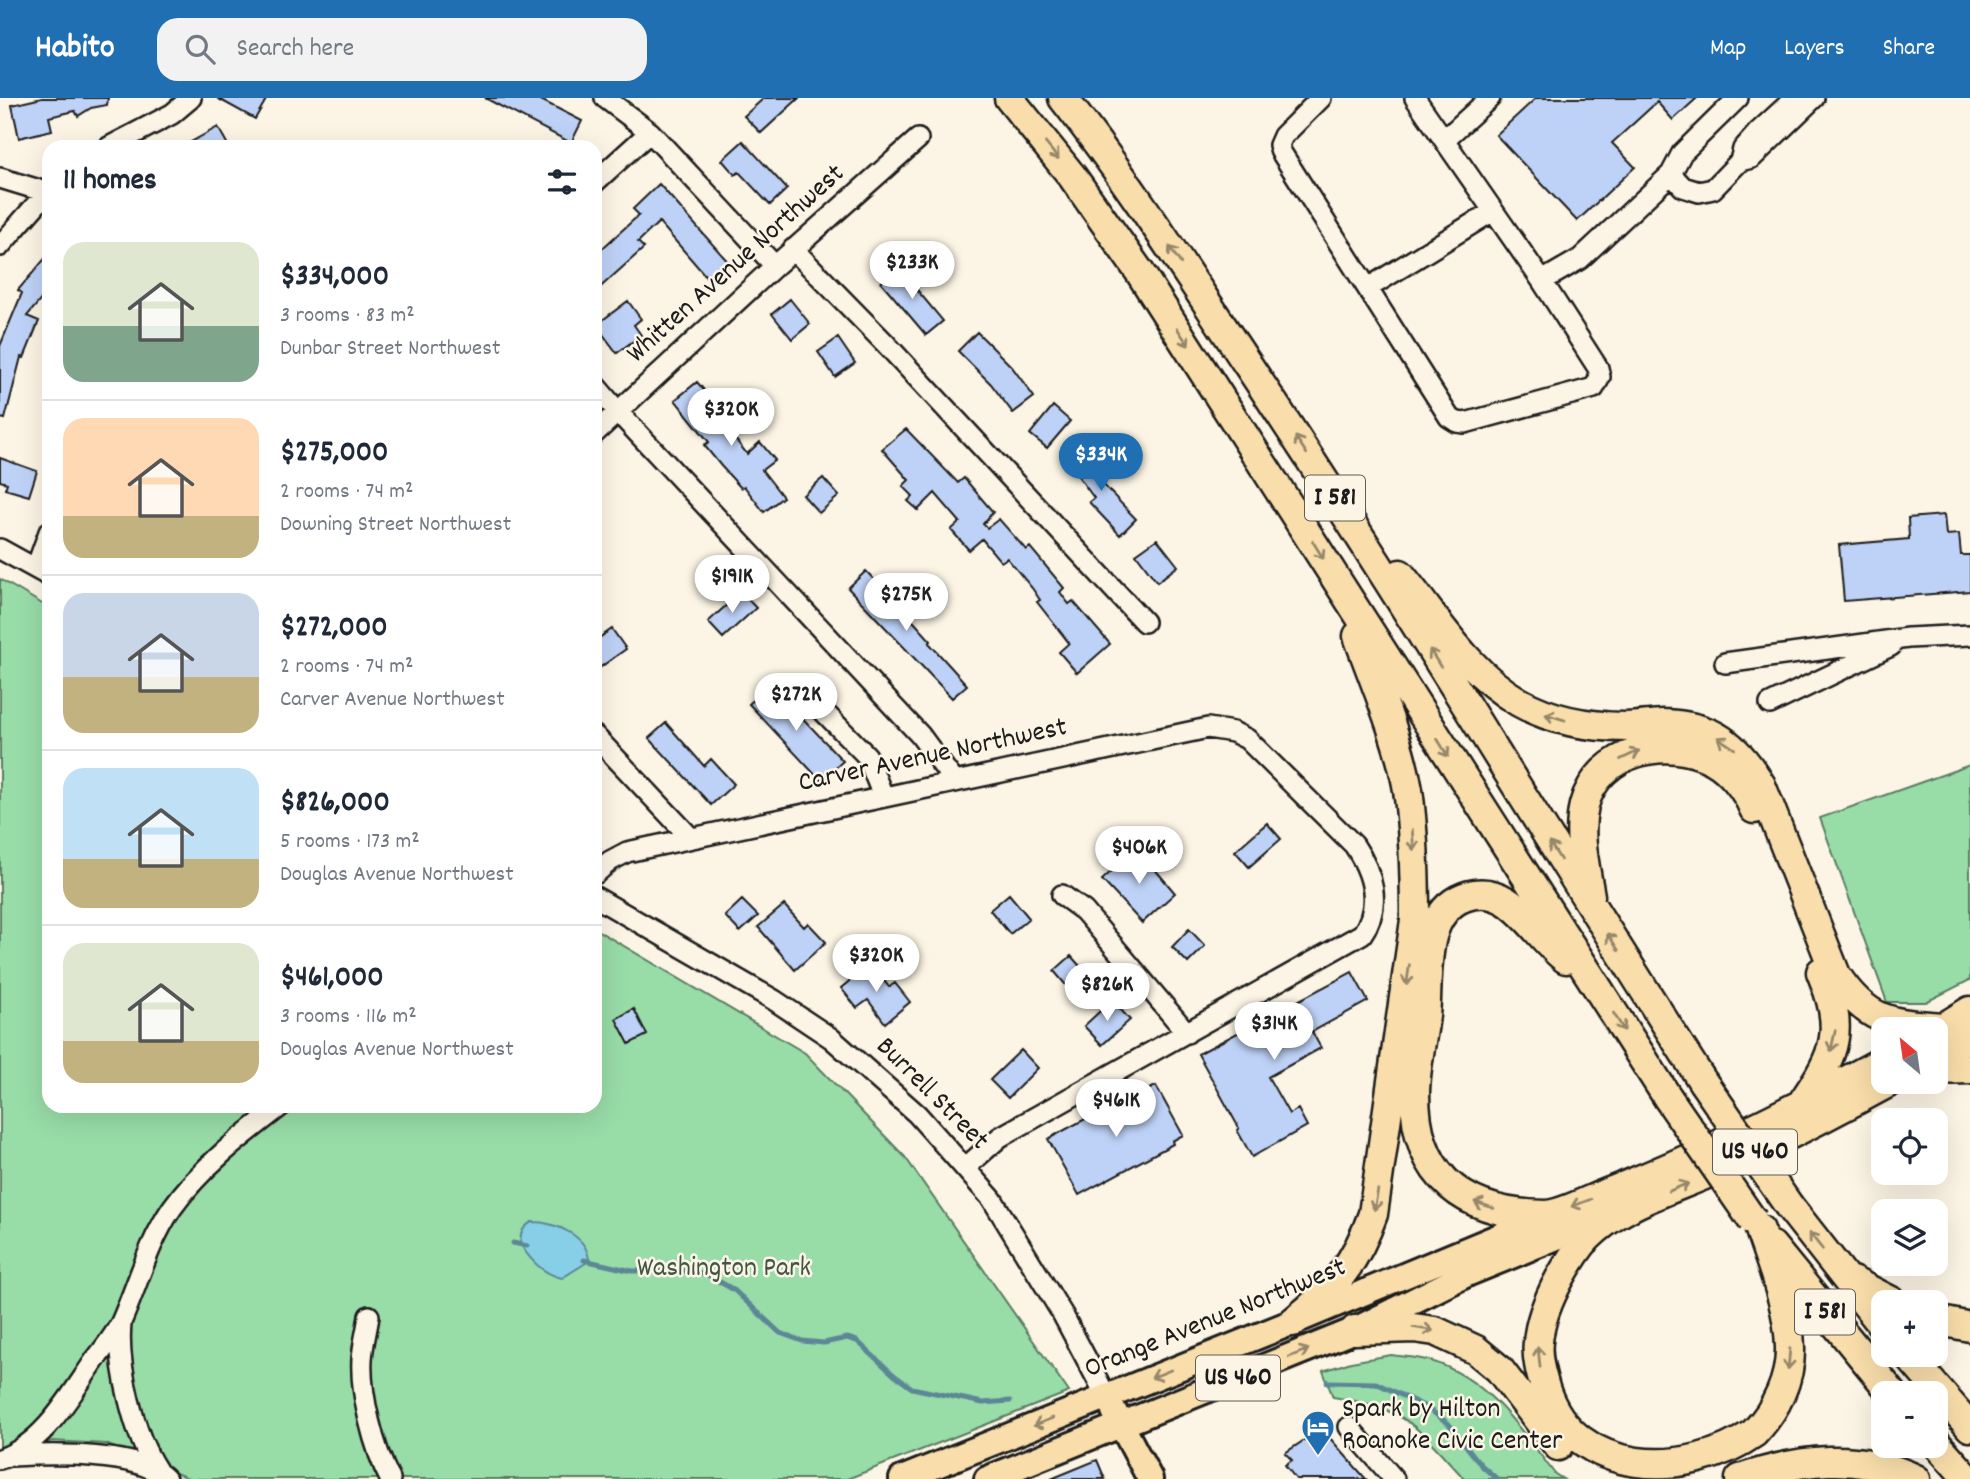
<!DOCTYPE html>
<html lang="en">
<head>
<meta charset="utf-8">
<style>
  :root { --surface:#fff; --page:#f2f2f3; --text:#1f2937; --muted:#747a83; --line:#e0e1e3; --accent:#1f6fb2 }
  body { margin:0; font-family:Dekko,sans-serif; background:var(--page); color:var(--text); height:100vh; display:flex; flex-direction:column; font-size:26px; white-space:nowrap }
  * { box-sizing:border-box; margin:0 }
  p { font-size:23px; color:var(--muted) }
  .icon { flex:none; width:38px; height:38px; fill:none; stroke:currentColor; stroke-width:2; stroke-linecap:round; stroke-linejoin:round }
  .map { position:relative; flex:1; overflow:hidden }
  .sheet { position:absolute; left:42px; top:42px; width:560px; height:973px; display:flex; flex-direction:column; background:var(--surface); border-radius:21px; box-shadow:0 7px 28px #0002 }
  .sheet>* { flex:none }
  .needle { width:46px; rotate:331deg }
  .buttons { position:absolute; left:1871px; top:919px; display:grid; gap:14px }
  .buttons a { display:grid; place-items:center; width:77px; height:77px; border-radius:14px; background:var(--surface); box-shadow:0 7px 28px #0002; font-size:35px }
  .price { position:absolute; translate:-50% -60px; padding:0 16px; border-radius:24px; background:#fff; color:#222; font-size:23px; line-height:46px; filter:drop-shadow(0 2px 4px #0008) }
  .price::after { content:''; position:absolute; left:50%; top:42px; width:21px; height:16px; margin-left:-10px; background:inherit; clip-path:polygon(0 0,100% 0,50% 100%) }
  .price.selected { background:var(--accent); color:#fff }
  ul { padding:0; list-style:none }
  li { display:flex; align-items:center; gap:21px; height:175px; padding:0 21px }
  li+li { border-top:2px solid var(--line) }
  li span { display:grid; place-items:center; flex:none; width:196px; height:140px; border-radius:21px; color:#555 }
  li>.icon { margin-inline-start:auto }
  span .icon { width:84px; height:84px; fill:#fffc; stroke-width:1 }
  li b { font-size:30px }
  h2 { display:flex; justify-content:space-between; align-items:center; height:84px; padding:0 21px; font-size:30px }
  header { display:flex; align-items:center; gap:42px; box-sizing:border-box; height:98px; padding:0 35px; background:var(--accent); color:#fff }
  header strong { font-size:33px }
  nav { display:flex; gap:38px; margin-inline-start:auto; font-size:24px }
  .search { width:490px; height:63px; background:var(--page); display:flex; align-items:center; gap:18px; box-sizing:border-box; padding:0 24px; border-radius:21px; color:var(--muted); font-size:26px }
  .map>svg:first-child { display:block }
  .green { fill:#98dca8; stroke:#5a7c62; stroke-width:2 }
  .water { fill:#86cfe7; stroke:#5c8796; stroke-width:2 }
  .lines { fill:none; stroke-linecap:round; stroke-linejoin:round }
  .stream { stroke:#5c8796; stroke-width:5 }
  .building { fill:#bed2f7; stroke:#1c1c1c; stroke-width:2 }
  .minor-casing { stroke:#1c1c1c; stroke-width:24 }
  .major-casing { stroke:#1c1c1c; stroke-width:30 }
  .highway-casing { stroke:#1c1c1c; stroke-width:33 }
  .minor { stroke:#fcf5e5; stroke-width:19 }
  .major { stroke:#f9deab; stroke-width:24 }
  .highway { stroke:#f9deab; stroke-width:28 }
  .highway-bridge-casing { stroke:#1c1c1c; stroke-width:33; stroke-linecap:butt }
  .highway-bridge { stroke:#f9deab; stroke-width:28 }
  .oneway { stroke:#96876b }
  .labels { text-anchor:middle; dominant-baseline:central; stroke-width:5; stroke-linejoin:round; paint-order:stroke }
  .shield { fill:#fcf5e5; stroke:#5f5d58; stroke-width:2 }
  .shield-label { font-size:26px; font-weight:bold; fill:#1c1c1c }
  .street-label { font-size:28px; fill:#1c1c1c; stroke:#fcf5e5 }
  .park-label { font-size:28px; fill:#415646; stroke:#fcf5e5 }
  .poi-label { font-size:28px; fill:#1c1c1c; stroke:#fcf5e5; text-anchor:start }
</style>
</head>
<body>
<header>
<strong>Habito</strong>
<div class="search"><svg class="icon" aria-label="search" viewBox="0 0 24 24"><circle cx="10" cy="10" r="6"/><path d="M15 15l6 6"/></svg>Search here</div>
<nav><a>Map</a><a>Layers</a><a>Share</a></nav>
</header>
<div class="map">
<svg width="1970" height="1381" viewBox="0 0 1970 1381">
  <rect width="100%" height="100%" fill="#fcf5e5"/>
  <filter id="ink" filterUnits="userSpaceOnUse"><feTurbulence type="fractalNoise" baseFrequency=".0143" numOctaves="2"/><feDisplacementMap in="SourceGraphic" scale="14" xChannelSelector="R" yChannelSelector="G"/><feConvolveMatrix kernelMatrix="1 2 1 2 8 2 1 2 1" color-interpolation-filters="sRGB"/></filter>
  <g filter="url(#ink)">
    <path class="green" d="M 0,481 L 49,510 L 49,1008 L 595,1008 L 595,831 L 805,955 L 905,1059 L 1069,1294 L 847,1381 L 190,1381 L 106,1346 L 52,1343 L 0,1359 Z
      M 1970,667 L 1970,882 L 1926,904 L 1887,904 L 1820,720 Z
      M 1391,1257 C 1404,1259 1420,1259 1434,1264 C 1489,1282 1521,1332 1555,1376 L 1563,1381 L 1465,1381 C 1446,1362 1421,1329 1397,1317 C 1376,1307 1355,1302 1333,1299 L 1323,1273 L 1351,1264 Z"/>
    <path class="water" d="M 532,1124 C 554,1124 588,1137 589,1163 L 562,1180 C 544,1176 530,1162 521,1147 C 519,1136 522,1129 532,1124 Z"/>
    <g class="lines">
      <path class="stream" d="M 513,1145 L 527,1148
        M 584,1162 L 632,1173 L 680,1172 L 708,1177 L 734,1192 L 780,1235 L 802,1243 L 824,1245 L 847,1240 L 857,1243 L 894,1277 L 912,1290 L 983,1305 L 1010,1303
        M 1327,1284 L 1376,1285 L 1426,1309 L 1449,1326 L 1481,1367 L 1497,1381"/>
    </g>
    <path class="building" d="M 42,0 L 108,0 L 107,7 L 91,10 L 78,18 L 75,13 L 49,19 L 52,32 L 19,40 L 12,7 Z
      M 217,0 L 267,0 L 255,21 Z
      M 485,0 L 537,0 L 582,23 L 571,45 Z
      M 764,0 L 799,0 L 761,35 L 744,18 Z
      M 1536,0 L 1697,0 L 1673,22 L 1657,4 L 1612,45 L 1635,69 L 1577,123 L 1496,37 Z
      M 218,29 L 229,49 L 182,49 Z
      M 743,43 L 787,91 L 770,107 L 739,74 L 735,77 L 722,62 Z
      M 659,86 L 730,166 L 710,183 L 659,124 L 638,144 L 644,150 L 595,194 L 595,157 L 639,117 L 633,111 Z
      M 49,156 L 49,192 L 27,218 L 39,223 L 24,260 L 21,259 L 5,321 L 0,320 L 0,248 L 22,195 L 18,192 Z
      M 898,169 L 943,223 L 926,237 L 881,184 Z
      M 790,201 L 810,226 L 792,241 L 772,216 Z
      M 628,203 L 641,221 L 634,227 L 641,237 L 617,255 L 596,227 Z
      M 977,234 L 1012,269 L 1034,299 L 1013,315 L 991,286 L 958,253 Z
      M 838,240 L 855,265 L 835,279 L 818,254 Z
      M 697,284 L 720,311 L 714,315 L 747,356 L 760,344 L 775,362 L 762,372 L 783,399 L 764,414 L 744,388 L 741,390 L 721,368 L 704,347 L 709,344 L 675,302 Z
      M 1053,308 L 1070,323 L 1047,350 L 1030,336 Z
      M 906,331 L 958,385 L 964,380 L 993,414 L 983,426 L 987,430 L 999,421 L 1026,452 L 1030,449 L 1064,490 L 1060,494 L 1069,506 L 1073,503 L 1110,546 L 1077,575 L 1059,554 L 1069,545 L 1037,504 L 1040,502 L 1032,490 L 1007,460 L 1001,464 L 982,441 L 969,452 L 951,432 L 960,424 L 935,395 L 918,412 L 908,403 L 913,398 L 903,388 L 909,382 L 882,351 Z
      M 1072,354 L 1078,361 L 1087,354 L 1103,374 L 1096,379 L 1136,421 L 1120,437 L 1089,404 L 1094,400 L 1065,360 Z
      M 0,360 L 37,373 L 29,398 L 5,391 L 7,385 L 0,383 Z
      M 823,380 L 839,398 L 819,415 L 803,397 Z
      M 1944,417 L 1946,437 L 1959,436 L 1961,457 L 1970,457 L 1970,493 L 1844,503 L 1839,447 L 1909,441 L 1908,420 Z
      M 1157,441 L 1178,468 L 1157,484 L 1136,456 Z
      M 866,473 L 914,524 L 931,543 L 929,545 L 967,587 L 952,600 L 848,490 Z
      M 741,494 L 756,510 L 723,540 L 708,524 Z
      M 612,531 L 626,551 L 595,573 L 595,543 Z
      M 770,586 L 778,594 L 780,603 L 795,612 L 843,663 L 821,683 L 749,606 Z
      M 666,625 L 704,668 L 711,661 L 734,686 L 711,707 L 649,640 Z
      M 1267,725 L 1281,741 L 1249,769 L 1235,753 Z
      M 1137,750 L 1175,795 L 1142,825 L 1102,782 Z
      M 1009,796 L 1029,820 L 1010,836 L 990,812 Z
      M 742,802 L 758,818 L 740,834 L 725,818 Z
      M 784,807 L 804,829 L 808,825 L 826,844 L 795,872 L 758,829 Z
      M 1189,831 L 1205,848 L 1188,865 L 1172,849 Z
      M 1071,858 L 1094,884 L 1076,899 L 1054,873 Z
      M 870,866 L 889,889 L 895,885 L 910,904 L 885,925 L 868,902 L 857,910 L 841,890 Z
      M 1352,874 L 1368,903 L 1312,934 L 1321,950 L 1268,979 L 1289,1016 L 1298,1011 L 1307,1028 L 1252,1059 L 1237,1032 L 1239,1030 L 1198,956 Z
      M 1112,902 L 1130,922 L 1102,947 L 1084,928 Z
      M 634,911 L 647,937 L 629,946 L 616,921 Z
      M 1021,952 L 1038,970 L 1008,1000 L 990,982 Z
      M 1156,988 L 1183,1037 L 1172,1043 L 1173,1046 L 1079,1097 L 1048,1041 L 1141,991 L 1143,994 Z
      M 1328,1338 L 1366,1381 L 1296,1381 L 1285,1367 L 1292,1362 L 1285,1355 L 1309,1339 L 1313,1343 Z
      M 1097,1362 L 1105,1381 L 1051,1381 Z"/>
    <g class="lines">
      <defs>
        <path id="minor" d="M 605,0 L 650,34 L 775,168
          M 1321,0 L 1283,38 L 1279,47 L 1281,54 L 1449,319 L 1457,324 L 1465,325 L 1594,290 L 1600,279 L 1598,270 L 1542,183 L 1415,0
          M 1444,42 L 1490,0
          M 109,49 L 172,16 L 191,0
          M 1744,62 L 1752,60 L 1814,0
          M 1671,76 L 1682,55 L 1738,0
          M 0,80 L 46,94
          M 595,84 L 650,34
          M 0,148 L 49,92
          M 793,151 L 885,245 L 1144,524
          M 1542,183 L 1580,161 L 1671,76 L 1683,89 L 1699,94 L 1713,91 L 1740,63 L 1743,51 L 1758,34 L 1795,0
          M 1368,190 L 1493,113
          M 595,287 L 618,314 L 920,637 L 954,683
          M 595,335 L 775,168 L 918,41
          M 0,451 L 49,478
          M 36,470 L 49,434
          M 1725,565 L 1908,540 L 1970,537
          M 790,596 L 822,612 L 867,658 L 883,698
          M 1770,606 L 1891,548
          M 595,638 L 690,739
          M 595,776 L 610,763 L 627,754 L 1208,630 L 1233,634 L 1247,641 L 1354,747 C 1372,774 1383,807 1362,836 L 1000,1039 L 966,1069
          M 1062,797 L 1084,813 L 1187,935
          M 595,799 L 774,902 L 831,940 L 917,1016 L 992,1101 L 1063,1217 L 1106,1298
          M 369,1218 C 367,1232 363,1246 362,1261 C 360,1296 374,1351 390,1381
          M 121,1226 C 117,1267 134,1338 157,1372
          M 1349,1329 L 1394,1381
          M 11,1358 C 49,1356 140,1353 166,1381
          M 0,1361 C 44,1346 70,1298 95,1262 C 104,1250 116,1236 122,1222 C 138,1185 149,1144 172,1110 C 201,1069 242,1038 281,1008"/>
        <path id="major" d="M 1114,1313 L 1150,1381
          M 902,1381 L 1293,1224 L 1550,1117
          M 987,1381 L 1355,1232 L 1467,1176 L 1608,1118"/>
        <path id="highway" d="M 1009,0 L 1072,78 L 1139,173 L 1668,1000
          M 1063,0 C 1130,85 1188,177 1248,267 C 1405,502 1550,746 1703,984
          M 1400,476 C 1437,521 1467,574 1519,604 C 1551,622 1590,629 1626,629 C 1639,629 1651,626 1663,626 C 1713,627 1737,647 1761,687 L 1836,877 C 1867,924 1891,926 1944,929
          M 1590,798 C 1585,768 1577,737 1584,707 C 1599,652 1667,637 1713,662 C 1731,672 1746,692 1754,711
          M 1566,861 C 1535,839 1511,781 1464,799 C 1420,816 1429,879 1425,917 C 1422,943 1415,970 1415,996 C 1415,1080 1466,1117 1547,1117 C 1563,1116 1591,1101 1607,1095 C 1702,1058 1793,1012 1883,963
          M 1936,934 L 1970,913
          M 1936,958 L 1970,939
          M 1936,972 L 1970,971
          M 1802,1005 C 1837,954 1845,932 1821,874
          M 1789,1108 L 1883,1228
          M 1760,1132 C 1772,1169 1789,1209 1790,1249 C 1791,1281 1776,1312 1754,1335 C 1689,1381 1574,1381 1545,1290 C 1541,1276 1536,1259 1538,1244 C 1540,1221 1549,1200 1560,1180 C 1568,1166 1576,1152 1587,1140 C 1621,1105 1672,1092 1716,1072 C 1775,1045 1833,1015 1890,984
          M 1772,1148 L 1892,1295
          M 1852,1183 L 1893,1204
          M 1936,1222 L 1970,1229
          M 1293,1224 C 1333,1192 1356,1165 1373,1116 L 1415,822 C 1415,779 1414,735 1408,692 C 1399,640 1376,588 1358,538
          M 1355,1232 L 1414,1230 L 1435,1233 L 1476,1252 L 1499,1271 L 1558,1348
          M 1907,1256 L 1970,1329
          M 1936,1345 L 1968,1381
          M 1740,1381 C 1799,1361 1858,1353 1916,1381"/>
      </defs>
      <use href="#minor" class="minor-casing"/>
      <use href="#major" class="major-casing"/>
      <use href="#highway" class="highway-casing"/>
      <use href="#minor" class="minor"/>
      <use href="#major" class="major"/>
      <use href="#highway" class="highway"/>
      <defs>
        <path id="highway-bridge" d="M 1703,984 L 1789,1108
          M 1668,1000 L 1753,1123"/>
      </defs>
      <use href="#highway-bridge" class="highway-bridge-casing"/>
      <use href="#highway-bridge" class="highway-bridge"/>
    </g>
    <defs><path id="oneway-shaft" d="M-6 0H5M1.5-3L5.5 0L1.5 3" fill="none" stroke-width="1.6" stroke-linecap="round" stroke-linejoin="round" transform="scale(1.75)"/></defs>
    <g class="oneway">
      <use href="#oneway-shaft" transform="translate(1052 53) rotate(51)"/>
      <use href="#oneway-shaft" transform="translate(1175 157) rotate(-124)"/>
      <use href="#oneway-shaft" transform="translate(1183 239) rotate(57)"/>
      <use href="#oneway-shaft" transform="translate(1301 347) rotate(-123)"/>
      <use href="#oneway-shaft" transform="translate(1318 452) rotate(58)"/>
      <use href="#oneway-shaft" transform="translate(1435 560) rotate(-122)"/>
      <use href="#oneway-shaft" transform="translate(1555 619) rotate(-163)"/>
      <use href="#oneway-shaft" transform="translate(1726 645) rotate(-146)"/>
      <use href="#oneway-shaft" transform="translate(1443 650) rotate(58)"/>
      <use href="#oneway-shaft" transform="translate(1630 657) rotate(-25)"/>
      <use href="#oneway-shaft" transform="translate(1413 742) rotate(86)"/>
      <use href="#oneway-shaft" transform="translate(1555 753) rotate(-122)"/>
      <use href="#oneway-shaft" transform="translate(1613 844) rotate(-123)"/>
      <use href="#oneway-shaft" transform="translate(1408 877) rotate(98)"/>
      <use href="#oneway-shaft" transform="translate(1619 924) rotate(58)"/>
      <use href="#oneway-shaft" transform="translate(1833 943) rotate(102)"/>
      <use href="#oneway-shaft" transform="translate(1679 1089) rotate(-23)"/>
      <use href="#oneway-shaft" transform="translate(1376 1102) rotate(100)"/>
      <use href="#oneway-shaft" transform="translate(1581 1105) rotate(159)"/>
      <use href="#oneway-shaft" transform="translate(1484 1107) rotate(-161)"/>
      <use href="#oneway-shaft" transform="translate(1816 1143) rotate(-128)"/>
      <use href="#oneway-shaft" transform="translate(1423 1231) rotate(9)"/>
      <use href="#oneway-shaft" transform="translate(1299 1255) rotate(-22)"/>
      <use href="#oneway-shaft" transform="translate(1539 1259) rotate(-96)"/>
      <use href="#oneway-shaft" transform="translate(1789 1261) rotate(95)"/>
      <use href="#oneway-shaft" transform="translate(1161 1276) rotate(158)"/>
      <use href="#oneway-shaft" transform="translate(1043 1324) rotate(158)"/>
    </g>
  </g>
  <defs>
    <symbol id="hotel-pin" viewBox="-11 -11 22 30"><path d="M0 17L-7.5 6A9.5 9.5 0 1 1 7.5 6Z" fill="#1f6fb2" stroke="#fcf5e5"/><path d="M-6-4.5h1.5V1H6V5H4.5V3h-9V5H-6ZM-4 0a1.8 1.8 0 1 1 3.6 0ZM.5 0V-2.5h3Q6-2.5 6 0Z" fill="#fff"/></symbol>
  </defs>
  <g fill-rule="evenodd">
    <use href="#hotel-pin" x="1299" y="1310" width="38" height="52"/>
  </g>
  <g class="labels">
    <g class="shield">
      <rect x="1305" y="377.5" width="60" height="45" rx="5"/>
      <rect x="1713" y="1031.5" width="84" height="45" rx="5"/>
      <rect x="1795" y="1191.5" width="60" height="45" rx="5"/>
      <rect x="1196" y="1257.5" width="84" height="45" rx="5"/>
    </g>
    <g class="shield-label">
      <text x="1335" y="400">I 581</text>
      <text x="1755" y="1054">US 460</text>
      <text x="1825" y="1214">I 581</text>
      <text x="1238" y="1280">US 460</text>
    </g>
    <g class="street-label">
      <text transform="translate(737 167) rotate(-42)">Whitten Avenue Northwest</text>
      <text transform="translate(933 659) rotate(-12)">Carver Avenue Northwest</text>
      <text transform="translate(931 997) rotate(45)">Burrell Street</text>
      <text transform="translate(1216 1222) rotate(-22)">Orange Avenue Northwest</text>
    </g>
    <g class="park-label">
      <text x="724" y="1172">Washington Park</text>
    </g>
    <g class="poi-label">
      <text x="1342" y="1313">Spark by Hilton<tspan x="1342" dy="32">Roanoke Civic Center</tspan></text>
    </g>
  </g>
</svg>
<div class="buttons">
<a><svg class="needle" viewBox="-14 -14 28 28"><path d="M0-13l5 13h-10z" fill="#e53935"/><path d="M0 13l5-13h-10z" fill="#747a83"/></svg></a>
<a><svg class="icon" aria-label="locate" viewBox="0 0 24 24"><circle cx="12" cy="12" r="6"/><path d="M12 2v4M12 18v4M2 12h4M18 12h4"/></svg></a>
<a><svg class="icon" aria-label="layers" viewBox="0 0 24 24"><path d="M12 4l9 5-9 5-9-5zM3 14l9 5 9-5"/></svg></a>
<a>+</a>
<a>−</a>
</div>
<b class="price" style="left:912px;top:203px">$233K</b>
<b class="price" style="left:731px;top:350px">$320K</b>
<b class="price selected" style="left:1101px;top:395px">$334K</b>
<b class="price" style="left:732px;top:517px">$191K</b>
<b class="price" style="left:906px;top:535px">$275K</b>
<b class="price" style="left:796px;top:635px">$272K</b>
<b class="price" style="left:1139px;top:788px">$406K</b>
<b class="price" style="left:876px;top:896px">$320K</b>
<b class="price" style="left:1107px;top:925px">$826K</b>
<b class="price" style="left:1274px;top:964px">$314K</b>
<b class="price" style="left:1116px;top:1041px">$461K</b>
<section class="sheet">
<h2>11 homes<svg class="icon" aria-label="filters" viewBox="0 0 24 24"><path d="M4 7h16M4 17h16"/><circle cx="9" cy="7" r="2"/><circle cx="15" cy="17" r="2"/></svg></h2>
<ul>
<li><span style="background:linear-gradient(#dfe7d0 60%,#7fa58c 0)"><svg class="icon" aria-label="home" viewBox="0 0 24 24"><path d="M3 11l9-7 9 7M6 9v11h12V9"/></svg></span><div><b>$334,000</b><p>3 rooms · 83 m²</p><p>Dunbar Street Northwest</p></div></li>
<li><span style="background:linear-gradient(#ffd9b3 70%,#c2b280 0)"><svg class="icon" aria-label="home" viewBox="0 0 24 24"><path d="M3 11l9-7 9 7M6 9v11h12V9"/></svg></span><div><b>$275,000</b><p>2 rooms · 74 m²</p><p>Downing Street Northwest</p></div></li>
<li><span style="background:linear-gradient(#c9d6e8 60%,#c2b280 0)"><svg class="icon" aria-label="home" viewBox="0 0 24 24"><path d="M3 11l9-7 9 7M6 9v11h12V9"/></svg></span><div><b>$272,000</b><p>2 rooms · 74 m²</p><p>Carver Avenue Northwest</p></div></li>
<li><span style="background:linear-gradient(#bfe0f5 65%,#c2b280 0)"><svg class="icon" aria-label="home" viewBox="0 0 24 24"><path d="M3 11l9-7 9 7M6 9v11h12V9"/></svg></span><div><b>$826,000</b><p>5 rooms · 173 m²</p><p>Douglas Avenue Northwest</p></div></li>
<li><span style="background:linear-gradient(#dfe7d0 70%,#c2b280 0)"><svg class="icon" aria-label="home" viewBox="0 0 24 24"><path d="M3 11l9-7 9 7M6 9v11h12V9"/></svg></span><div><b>$461,000</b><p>3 rooms · 116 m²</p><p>Douglas Avenue Northwest</p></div></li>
</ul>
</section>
</div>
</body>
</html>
